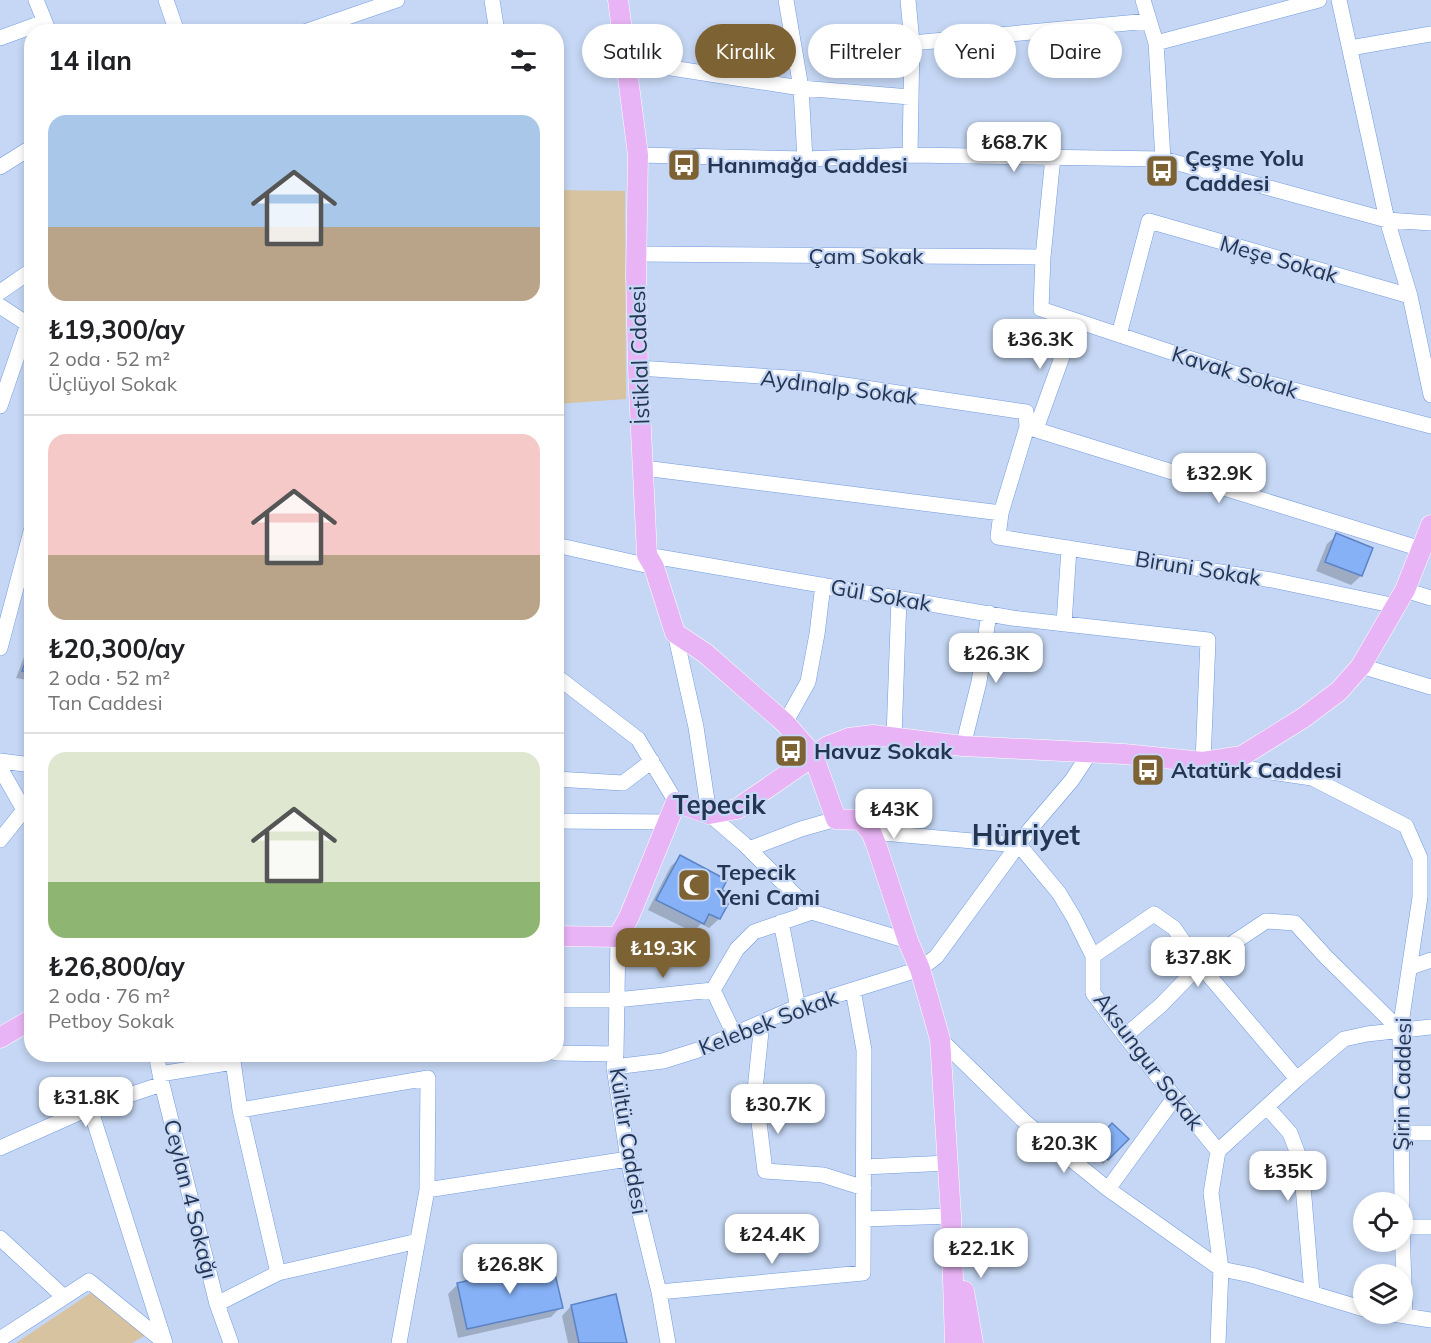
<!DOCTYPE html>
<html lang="tr">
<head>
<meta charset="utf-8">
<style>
  :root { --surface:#fff; --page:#f2f2f2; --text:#202124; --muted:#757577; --line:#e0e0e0; --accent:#7d6234 }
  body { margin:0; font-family:Mulish,sans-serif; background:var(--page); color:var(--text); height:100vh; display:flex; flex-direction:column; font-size:22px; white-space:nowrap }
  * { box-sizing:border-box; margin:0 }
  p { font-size:20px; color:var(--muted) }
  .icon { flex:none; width:33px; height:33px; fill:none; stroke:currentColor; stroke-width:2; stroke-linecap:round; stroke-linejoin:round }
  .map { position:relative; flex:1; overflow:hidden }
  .details { position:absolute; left:24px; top:24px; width:540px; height:1038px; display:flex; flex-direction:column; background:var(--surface); border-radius:24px; box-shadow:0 3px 9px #0003 }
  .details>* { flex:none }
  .banner { position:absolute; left:582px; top:24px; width:570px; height:54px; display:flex; gap:12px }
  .controls { position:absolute; left:1353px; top:1192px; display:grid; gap:12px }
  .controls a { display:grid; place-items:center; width:60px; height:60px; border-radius:50%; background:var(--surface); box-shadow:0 3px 9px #0003; font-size:30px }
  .price { position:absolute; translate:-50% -51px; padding:0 14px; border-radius:12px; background:#fff; color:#222; font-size:20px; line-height:39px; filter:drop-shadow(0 2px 3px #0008) }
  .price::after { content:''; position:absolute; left:50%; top:36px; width:18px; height:14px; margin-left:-9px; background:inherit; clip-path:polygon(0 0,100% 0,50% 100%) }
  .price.selected { background:var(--accent); color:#fff }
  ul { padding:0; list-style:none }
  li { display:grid; align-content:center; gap:12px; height:318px; padding:0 24px }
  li+li { border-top:2px solid var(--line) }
  li span { display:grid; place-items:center; height:186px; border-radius:18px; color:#555 }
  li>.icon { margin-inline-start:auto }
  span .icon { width:108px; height:108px; fill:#fffc; stroke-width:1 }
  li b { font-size:26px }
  h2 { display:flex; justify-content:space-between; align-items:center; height:72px; padding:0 24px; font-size:26px }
  .tag { padding:0 21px; border-radius:27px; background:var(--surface); box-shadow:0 3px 9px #0003; font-size:21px; line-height:54px }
  .tag.selected { background:var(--accent); color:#fff }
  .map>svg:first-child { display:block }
  .green { fill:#d8c3a0 }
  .shadow { fill:#0003 }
  .building { fill:#86b1f6; stroke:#5b83c5; stroke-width:1.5 }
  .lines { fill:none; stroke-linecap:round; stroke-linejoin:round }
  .minor-casing { stroke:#729bdf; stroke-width:16 }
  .major-casing { stroke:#fff; stroke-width:21 }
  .minor { stroke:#fff; stroke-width:15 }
  .major { stroke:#e9b4f5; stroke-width:20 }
  .labels { text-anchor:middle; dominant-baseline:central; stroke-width:4.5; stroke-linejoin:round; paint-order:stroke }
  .poi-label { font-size:22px; font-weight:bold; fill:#233551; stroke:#c5d7f4; text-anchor:start }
  .street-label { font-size:22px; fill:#233551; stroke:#c5d7f4 }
  .quarter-label { font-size:26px; font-weight:bold; fill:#233551; stroke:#c5d7f4 }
  .district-label { font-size:28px; font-weight:bold; fill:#233551; stroke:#c5d7f4 }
</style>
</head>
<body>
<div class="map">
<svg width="1431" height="1343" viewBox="0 0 1431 1343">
  <rect width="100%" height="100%" fill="#c5d7f4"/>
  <path class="green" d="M 557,190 L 625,191 L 626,399 L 557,404 Z
    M 92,1292 L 146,1335 L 132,1343 L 16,1343 Z"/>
  <path class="shadow" d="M 1337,535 L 1371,548 L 1361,576 L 1351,585 L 1316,571 L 1327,544 Z
    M 32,639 L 32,681 L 16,678 L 30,641 Z
    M 681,857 L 720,890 L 731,895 L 719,919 L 709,928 L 701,924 L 693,932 L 648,910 L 671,866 Z
    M 1112,1125 L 1127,1139 L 1103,1164 L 1089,1150 Z
    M 458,1284 L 561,1307 L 551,1317 L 458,1338 L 448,1294 Z
    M 571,1306 L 626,1343 L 568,1343 L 562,1316 Z"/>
  <path class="building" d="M 1336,533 L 1373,548 L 1362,576 L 1325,562 Z
    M 32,645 L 32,673 L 22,671 Z
    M 680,855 L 727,880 L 722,890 L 733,895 L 720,919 L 709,914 L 704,924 L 656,900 Z
    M 1112,1123 L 1129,1139 L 1108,1160 L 1092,1145 Z
    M 552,1261 L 563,1308 L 467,1329 L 457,1283 Z
    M 616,1294 L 627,1343 L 579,1343 L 571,1305 Z"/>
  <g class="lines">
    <defs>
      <path id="minor" d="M 36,0 L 49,32
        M 166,0 L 177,32
        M 492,0 L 497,32
        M 786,0 L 801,88 L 805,159
        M 908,0 L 912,43 L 910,155
        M 1143,0 L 1156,43 L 1163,159
        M 1339,0 L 1387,220 L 1410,296 L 1431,395
        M 304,32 L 397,0
        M 0,38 L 44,22
        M 912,43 L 1149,21
        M 1156,43 L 1319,0
        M 1350,48 L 1431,34
        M 626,61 L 801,88 L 910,97
        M 638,155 L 805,159 L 910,155 L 1163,159 L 1387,220 L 1431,223
        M 0,167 L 32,147
        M 636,254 L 1043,257 L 1041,309 L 1252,379 L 1431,426
        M 1043,257 L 1053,157
        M 0,292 L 32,270
        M 0,306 L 32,327
        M 1119,335 L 1149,221 L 1410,296
        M 638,368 L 805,379 L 1026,412 L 1027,427 L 1001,513 L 998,537 L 1272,580 L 1396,606
        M 0,406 L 28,324
        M 1027,427 L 1421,549
        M 1036,429 L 1075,321
        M 644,468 L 1001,513
        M 556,545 L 654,567
        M 647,555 L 1012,618 L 1208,640 L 1203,762 L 1312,778 L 1406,826 L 1420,858 L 1420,897 L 1400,1030 L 1402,1203
        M 1405,590 L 1431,598
        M 1064,624 L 1069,548
        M 675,633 L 696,727 L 709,814 L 744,844 L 812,912 L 908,941
        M 0,648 L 32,528
        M 1361,666 L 1431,687
        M 556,676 L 638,739 L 676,802
        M 785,723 L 808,682 L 817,634 L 823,585
        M 894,737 L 899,598
        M 963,746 L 979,682 L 989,613
        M 0,761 L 32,765
        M 0,768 L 24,810 L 0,840
        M 556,779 L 623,783 L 652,761
        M 556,821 L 667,822
        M 871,832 L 1019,845 L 1059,893 L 1074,918 L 1093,956 L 1093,993 L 1125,1036 L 1218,1151
        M 749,849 L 801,829 L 836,819
        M 781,922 L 798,1008
        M 618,937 L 616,1054 L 614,1067 L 628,1159 L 638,1206 L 659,1292 L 668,1343
        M 1093,956 L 1154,914 L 1174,928 L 1200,965 L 1297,1079
        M 1411,967 L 1431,960
        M 556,1000 L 616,1000 L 713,990
        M 762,1022 L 755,1090 L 765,1171 L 823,1175 L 864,1188
        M 734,1034 L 713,990 L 737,949 L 754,932 L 812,912
        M 1125,1036 L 1160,1006 L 1200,965 L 1266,921 L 1295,923 L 1326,957 L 1400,1030
        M 940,1039 L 1025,1122 L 1108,1189 L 1221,1269 L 1251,1275 L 1364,1309
        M 556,1053 L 616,1054
        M 156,1054 L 162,1084 L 217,1304 L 231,1343
        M 232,1054 L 240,1110 L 278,1273
        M 614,1067 L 663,1061 L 698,1050 L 792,1009 L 920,969 L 936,957 L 1026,834 L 1072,780 L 1089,754
        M 160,1074 L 233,1062
        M 1267,1107 L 1290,1133 L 1301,1162 L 1312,1293
        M 90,1108 L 165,1343
        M 240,1110 L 428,1078 L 427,1190 L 399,1343
        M 1400,1133 L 1431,1133
        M 0,1148 L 90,1108 L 162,1084
        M 1218,1151 L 1297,1079 L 1344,1039 L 1367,1034 L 1431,1027
        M 864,1167 L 948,1163
        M 1108,1189 L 1175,1097
        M 427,1190 L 628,1159
        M 864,1219 L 951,1216
        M 1402,1225 L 1405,1316
        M 1403,1227 L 1431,1227
        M 0,1238 L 64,1297
        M 659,1292 L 863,1273 L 864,1050 L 853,990
        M 217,1304 L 278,1273 L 418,1241
        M 1393,1314 L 1431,1320
        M 0,1339 L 89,1281 L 163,1341
        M 1218,1343 L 1221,1269 L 1211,1193 L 1218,1151"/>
      <path id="major" d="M 618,0 L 638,155 L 636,274 L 638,368 L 647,555 L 654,567 L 675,633 L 705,653 L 785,723 L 813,755 L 836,819 L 861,820 L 871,832 L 876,844 L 908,941 L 920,969 L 940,1039 L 951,1216 L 955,1343
        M 556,936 L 618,937 L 629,917 L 676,802 L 709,814 L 737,809 L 828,746 L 849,738 L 873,735 L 963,746 L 1124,754 L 1203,762 L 1242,756 L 1303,718 L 1339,691 L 1361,666 L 1405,590 L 1431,525
        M 0,1038 L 32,1019
        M 964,1291 L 973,1343"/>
    </defs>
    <use href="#minor" class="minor-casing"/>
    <use href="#major" class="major-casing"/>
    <use href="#minor" class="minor"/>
    <use href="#major" class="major"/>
  </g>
  <defs>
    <symbol id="bus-square" viewBox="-11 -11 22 22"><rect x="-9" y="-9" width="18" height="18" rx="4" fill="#7d6234" stroke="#c5d7f4"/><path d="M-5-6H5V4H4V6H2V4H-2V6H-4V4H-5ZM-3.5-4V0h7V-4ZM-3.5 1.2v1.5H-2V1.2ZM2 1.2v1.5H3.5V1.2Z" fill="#fff"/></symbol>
    <symbol id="mosque-square" viewBox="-11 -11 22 22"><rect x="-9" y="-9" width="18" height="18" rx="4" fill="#7d6234" stroke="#c5d7f4"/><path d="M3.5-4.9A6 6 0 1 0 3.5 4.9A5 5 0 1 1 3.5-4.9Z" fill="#fff"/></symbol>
  </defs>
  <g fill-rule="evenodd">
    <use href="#bus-square" x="665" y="146" width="38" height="38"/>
    <use href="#bus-square" x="1143" y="152" width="38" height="38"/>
    <use href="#bus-square" x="772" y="732" width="38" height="38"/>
    <use href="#bus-square" x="1129" y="751" width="38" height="38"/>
    <use href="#mosque-square" x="675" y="866" width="38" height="38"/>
  </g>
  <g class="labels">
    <g class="poi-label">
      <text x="1185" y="158">Çeşme Yolu<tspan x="1185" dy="25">Caddesi</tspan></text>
      <text x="707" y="165">Hanımağa Caddesi</text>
      <text x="814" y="751">Havuz Sokak</text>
      <text x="1171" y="770">Atatürk Caddesi</text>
      <text x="717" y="872">Tepecik<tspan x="717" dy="25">Yeni Cami</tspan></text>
    </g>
    <g class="street-label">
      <text x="866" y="256">Çam Sokak</text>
      <text transform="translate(1279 259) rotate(16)">Meşe Sokak</text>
      <text transform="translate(639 355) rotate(-92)">İstiklal Cddesi</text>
      <text transform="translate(1235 372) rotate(17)">Kavak Sokak</text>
      <text transform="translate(839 387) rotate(7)">Aydınalp Sokak</text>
      <text transform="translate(1198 568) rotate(9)">Biruni Sokak</text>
      <text transform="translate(881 595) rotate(10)">Gül Sokak</text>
      <text transform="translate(768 1022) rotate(-21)">Kelebek Sokak</text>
      <text transform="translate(1149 1061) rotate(53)">Aksungur Sokak</text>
      <text transform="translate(1402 1084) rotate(-89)">Şirin Caddesi</text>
      <text transform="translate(629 1141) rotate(81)">Kültür Caddesi</text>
      <text transform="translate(191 1199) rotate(76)">Ceylan 4 Sokağı</text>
    </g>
    <g class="quarter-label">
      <text x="719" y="804">Tepecik</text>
    </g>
    <g class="district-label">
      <text x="1026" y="834">Hürriyet</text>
    </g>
  </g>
</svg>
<div class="controls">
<a><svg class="icon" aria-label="locate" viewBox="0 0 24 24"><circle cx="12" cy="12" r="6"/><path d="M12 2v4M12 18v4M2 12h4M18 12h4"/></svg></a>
<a><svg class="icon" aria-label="layers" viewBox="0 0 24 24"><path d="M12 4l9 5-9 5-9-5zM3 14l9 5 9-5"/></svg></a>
</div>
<b class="price" style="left:1014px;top:173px">₺68.7K</b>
<b class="price" style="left:1040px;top:370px">₺36.3K</b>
<b class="price" style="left:1219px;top:504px">₺32.9K</b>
<b class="price" style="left:996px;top:684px">₺26.3K</b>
<b class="price" style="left:894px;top:840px">₺43K</b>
<b class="price selected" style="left:663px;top:979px">₺19.3K</b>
<b class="price" style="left:1198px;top:988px">₺37.8K</b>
<b class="price" style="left:86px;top:1128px">₺31.8K</b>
<b class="price" style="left:778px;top:1135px">₺30.7K</b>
<b class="price" style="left:1064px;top:1174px">₺20.3K</b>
<b class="price" style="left:1288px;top:1202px">₺35K</b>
<b class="price" style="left:772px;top:1265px">₺24.4K</b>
<b class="price" style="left:981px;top:1279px">₺22.1K</b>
<b class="price" style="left:510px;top:1295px">₺26.8K</b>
<div class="banner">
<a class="tag">Satılık</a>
<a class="tag selected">Kiralık</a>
<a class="tag">Filtreler</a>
<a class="tag">Yeni</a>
<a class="tag">Daire</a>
</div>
<section class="details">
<h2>14 ilan<svg class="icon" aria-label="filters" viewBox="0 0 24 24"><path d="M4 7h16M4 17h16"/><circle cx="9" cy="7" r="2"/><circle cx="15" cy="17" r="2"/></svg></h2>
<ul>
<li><span style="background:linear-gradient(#a9c7e8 60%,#b9a48a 0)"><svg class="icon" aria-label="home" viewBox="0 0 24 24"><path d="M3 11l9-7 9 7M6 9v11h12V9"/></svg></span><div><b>₺19,300/ay</b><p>2 oda · 52 m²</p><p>Üçlüyol Sokak</p></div></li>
<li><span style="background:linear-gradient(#f6c9c9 65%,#b9a48a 0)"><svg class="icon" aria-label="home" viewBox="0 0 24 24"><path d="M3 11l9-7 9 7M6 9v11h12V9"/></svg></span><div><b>₺20,300/ay</b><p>2 oda · 52 m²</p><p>Tan Caddesi</p></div></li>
<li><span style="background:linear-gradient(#dfe7d0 70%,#8fb573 0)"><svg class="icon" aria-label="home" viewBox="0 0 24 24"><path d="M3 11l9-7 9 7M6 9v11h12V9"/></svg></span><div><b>₺26,800/ay</b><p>2 oda · 76 m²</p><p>Petboy Sokak</p></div></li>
</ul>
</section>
</div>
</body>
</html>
